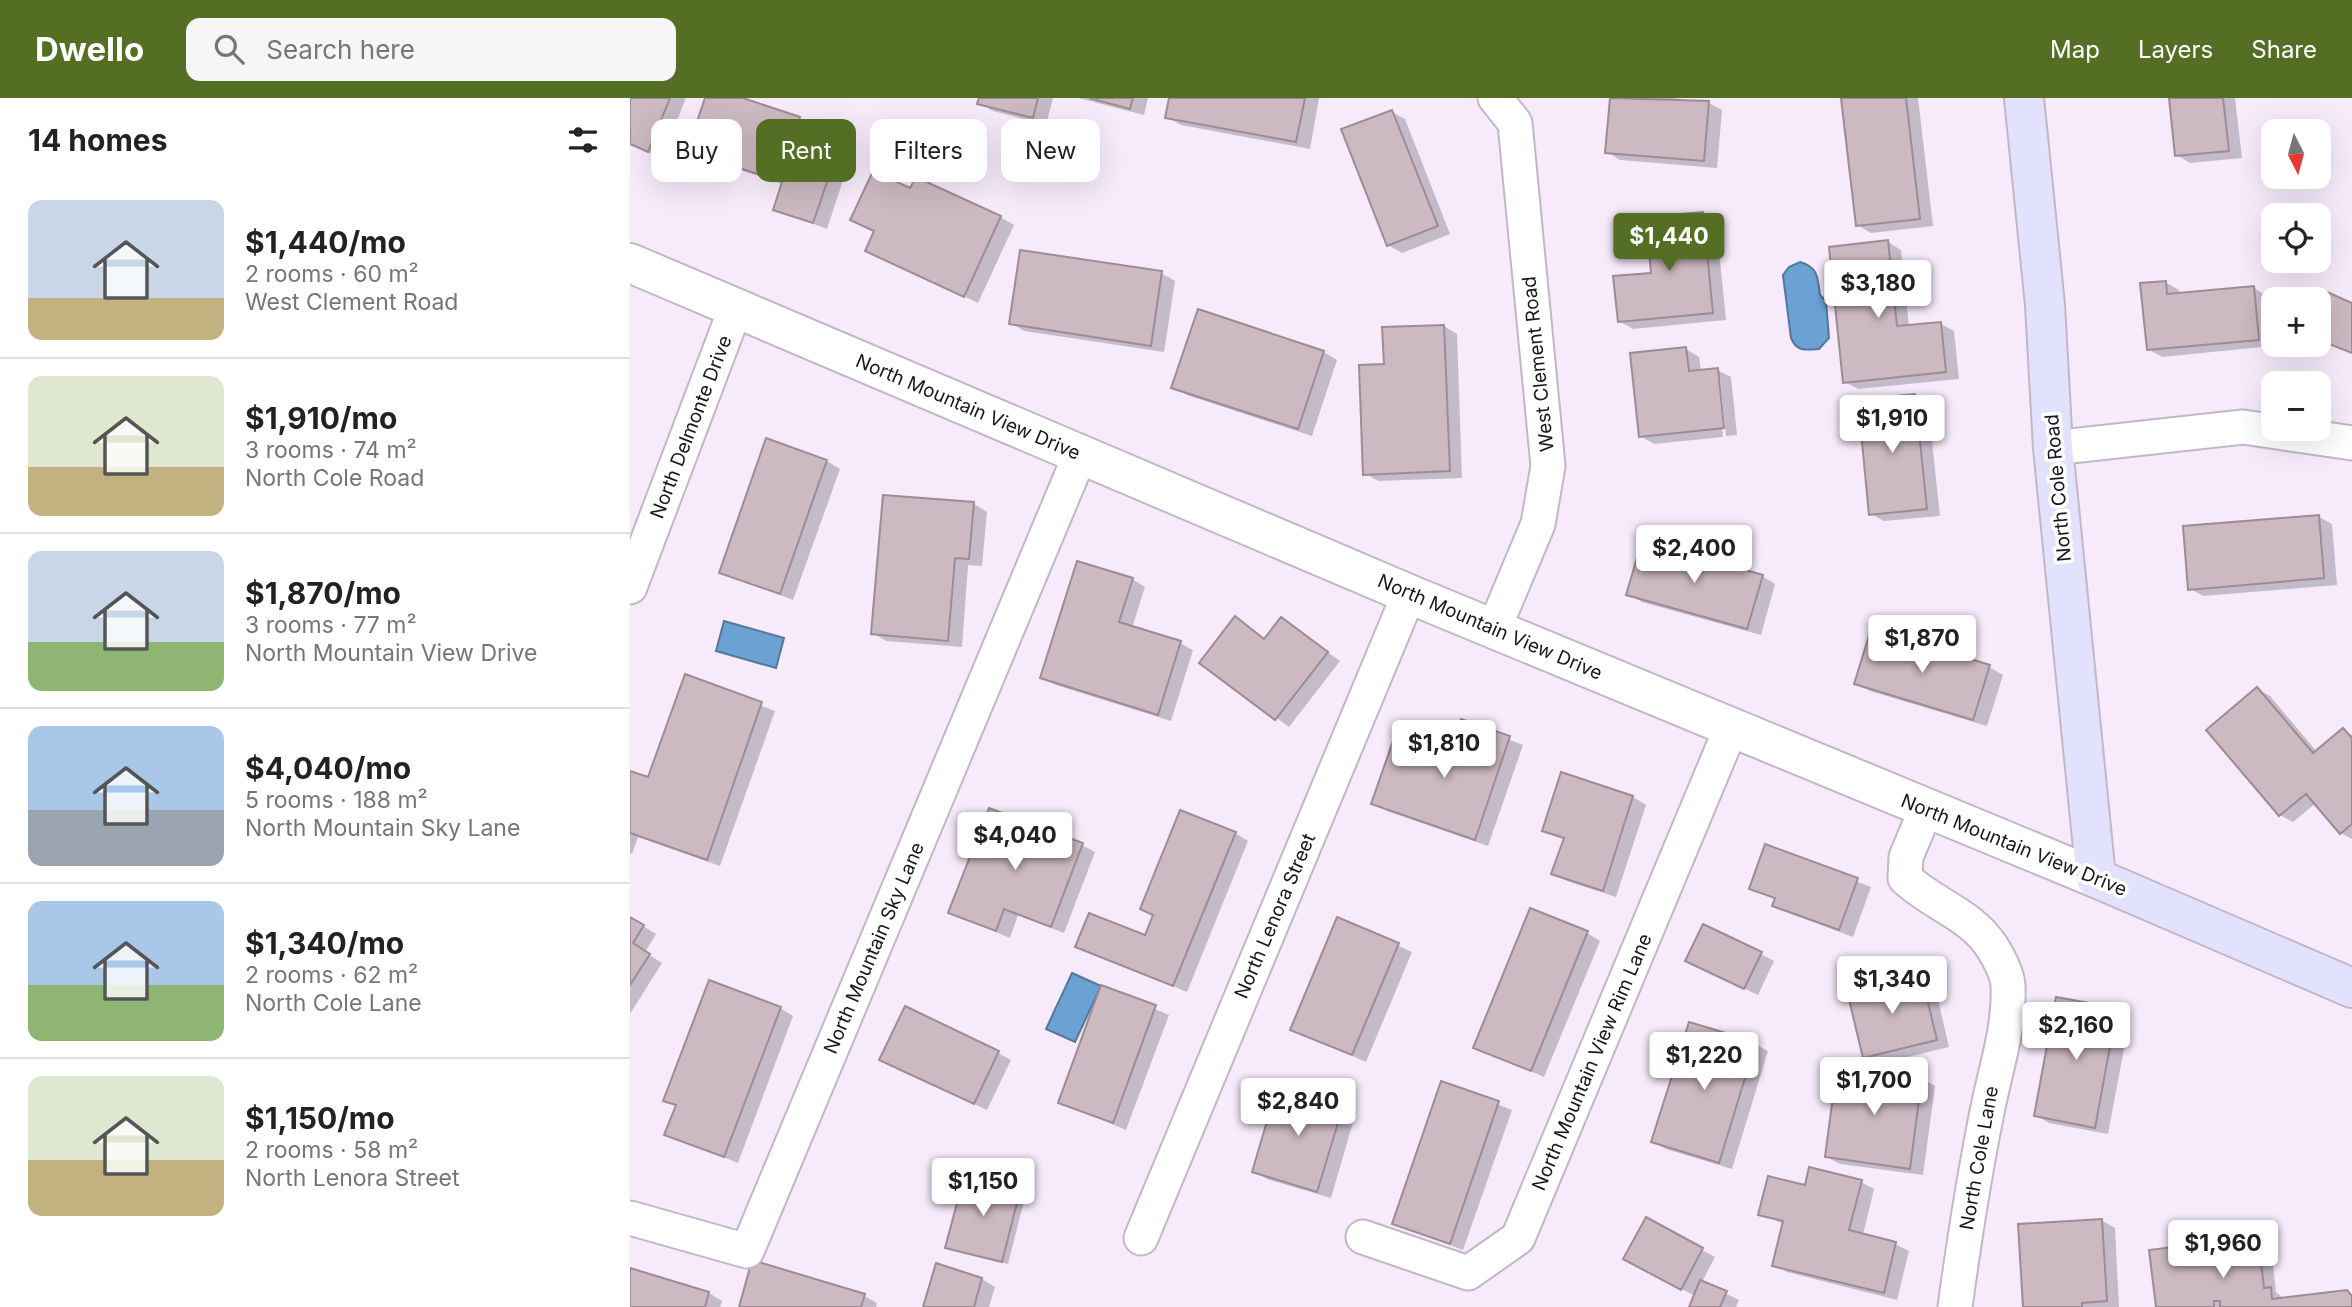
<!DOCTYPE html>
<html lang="en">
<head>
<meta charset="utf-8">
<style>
  :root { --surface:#fff; --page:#f6f6f6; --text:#222; --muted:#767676; --line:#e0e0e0; --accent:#546f23 }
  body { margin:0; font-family:Inter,sans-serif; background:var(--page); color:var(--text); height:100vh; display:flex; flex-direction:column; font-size:26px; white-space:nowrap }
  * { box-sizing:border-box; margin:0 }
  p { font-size:23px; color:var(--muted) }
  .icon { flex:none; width:38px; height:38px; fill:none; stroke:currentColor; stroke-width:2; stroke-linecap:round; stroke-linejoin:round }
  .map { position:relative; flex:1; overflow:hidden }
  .drawer { display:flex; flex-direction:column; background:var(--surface); width:630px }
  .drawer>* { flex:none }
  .guide { position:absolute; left:21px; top:21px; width:665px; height:63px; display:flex; gap:14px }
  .needle { width:46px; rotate:174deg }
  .buttons { position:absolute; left:1631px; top:21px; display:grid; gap:14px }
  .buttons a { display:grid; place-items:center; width:70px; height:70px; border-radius:14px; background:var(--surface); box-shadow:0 7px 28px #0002; font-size:35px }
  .price { position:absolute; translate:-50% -60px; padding:0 16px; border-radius:7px; background:#fff; color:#222; font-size:23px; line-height:46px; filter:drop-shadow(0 2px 4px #0008) }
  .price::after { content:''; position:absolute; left:50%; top:42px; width:21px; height:16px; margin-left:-10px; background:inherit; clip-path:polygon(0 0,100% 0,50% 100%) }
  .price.on { background:var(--accent); color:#fff }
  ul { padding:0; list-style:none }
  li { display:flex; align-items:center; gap:21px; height:175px; padding:0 28px }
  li+li { border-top:2px solid var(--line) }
  li span { display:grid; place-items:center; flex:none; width:196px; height:140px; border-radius:14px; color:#555 }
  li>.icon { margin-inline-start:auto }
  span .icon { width:84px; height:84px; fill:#fffc; stroke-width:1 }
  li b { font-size:30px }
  h2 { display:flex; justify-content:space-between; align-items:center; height:84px; padding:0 28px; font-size:30px }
  .tag { padding:0 24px; border-radius:14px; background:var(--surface); box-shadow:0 7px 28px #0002; font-size:24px; line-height:63px }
  .tag.on { background:var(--accent); color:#fff }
  header { display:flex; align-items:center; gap:42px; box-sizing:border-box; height:98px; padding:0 35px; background:var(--accent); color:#fff }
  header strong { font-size:33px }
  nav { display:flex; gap:38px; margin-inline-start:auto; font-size:24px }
  .search { width:490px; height:63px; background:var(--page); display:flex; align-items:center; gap:18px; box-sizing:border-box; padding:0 24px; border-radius:14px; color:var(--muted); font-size:26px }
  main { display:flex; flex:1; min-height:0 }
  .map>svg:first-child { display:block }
  .water { fill:#6ca1d4; stroke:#53779d; stroke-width:2 }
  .shadow { fill:#0003 }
  .building { fill:#cdb9c1; stroke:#9e8b93; stroke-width:2 }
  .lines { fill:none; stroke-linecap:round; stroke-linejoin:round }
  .minor-casing { stroke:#c3b7c7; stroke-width:37 }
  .tertiary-casing { stroke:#c3b7c7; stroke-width:42 }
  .secondary-casing { stroke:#c3b7c7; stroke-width:42 }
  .minor { stroke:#fff; stroke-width:33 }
  .tertiary { stroke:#fff; stroke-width:38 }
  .secondary { stroke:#e2e2fe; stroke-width:38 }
  .labels { text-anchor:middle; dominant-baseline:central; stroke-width:7; stroke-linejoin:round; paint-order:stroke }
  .street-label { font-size:19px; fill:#1a161c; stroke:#fff }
</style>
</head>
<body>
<header>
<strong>Dwello</strong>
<div class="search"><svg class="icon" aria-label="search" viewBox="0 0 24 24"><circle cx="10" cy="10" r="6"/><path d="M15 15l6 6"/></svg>Search here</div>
<nav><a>Map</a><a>Layers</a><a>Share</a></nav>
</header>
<main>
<section class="drawer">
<h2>14 homes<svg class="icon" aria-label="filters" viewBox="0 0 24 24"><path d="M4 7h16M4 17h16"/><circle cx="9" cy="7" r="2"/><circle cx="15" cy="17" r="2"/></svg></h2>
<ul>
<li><span style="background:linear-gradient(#c9d6e8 70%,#c2b280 0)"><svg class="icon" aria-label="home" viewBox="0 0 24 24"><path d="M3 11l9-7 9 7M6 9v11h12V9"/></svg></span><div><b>$1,440/mo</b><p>2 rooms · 60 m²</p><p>West Clement Road</p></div></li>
<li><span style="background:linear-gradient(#dfe7d0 65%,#c2b280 0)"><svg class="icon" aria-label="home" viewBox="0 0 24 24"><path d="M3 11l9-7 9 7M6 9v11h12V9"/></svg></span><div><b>$1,910/mo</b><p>3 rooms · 74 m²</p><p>North Cole Road</p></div></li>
<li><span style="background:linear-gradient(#c9d6e8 65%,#8fb573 0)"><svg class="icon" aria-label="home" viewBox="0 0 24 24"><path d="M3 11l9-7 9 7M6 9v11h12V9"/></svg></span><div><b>$1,870/mo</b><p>3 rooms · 77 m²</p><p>North Mountain View Drive</p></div></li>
<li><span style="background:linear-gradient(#a9c7e8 60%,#9aa5b1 0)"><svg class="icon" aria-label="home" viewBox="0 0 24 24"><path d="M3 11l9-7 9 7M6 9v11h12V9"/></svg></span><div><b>$4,040/mo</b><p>5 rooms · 188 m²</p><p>North Mountain Sky Lane</p></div></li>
<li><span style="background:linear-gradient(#a9c7e8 60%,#8fb573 0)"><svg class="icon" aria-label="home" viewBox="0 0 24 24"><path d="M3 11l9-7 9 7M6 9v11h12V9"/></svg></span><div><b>$1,340/mo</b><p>2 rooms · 62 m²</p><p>North Cole Lane</p></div></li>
<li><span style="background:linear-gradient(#dfe7d0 60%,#c2b280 0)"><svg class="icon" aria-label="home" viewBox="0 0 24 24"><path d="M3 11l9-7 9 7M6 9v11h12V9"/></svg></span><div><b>$1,150/mo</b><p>2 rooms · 58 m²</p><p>North Lenora Street</p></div></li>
</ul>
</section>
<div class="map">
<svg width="1722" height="1209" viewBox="0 0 1722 1209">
  <rect width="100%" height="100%" fill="#f6eafb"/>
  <path class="water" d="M 1170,164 C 1188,169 1188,180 1190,197 L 1196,203 L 1199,240 L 1189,251 C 1175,252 1167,254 1161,240 L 1153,177 L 1159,169 Z
    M 94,523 L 154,540 L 146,570 L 86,553 Z
    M 442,875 L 471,888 L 445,944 L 416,931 Z"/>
  <path class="shadow" d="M 0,0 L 56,0 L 32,60 L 0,47 Z
    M 77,0 L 108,0 L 169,20 L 183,28 L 178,41 L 221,58 L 197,131 L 145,111 L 153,86 L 73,60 L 60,52 Z
    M 351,0 L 423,0 L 416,27 L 363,13 L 349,5 Z
    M 448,0 L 518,0 L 514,17 Z
    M 541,0 L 689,0 L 680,51 L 551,27 L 537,19 Z
    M 981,0 L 1043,0 L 1079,5 L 1092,12 L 1087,70 L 990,62 L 977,54 Z
    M 1213,0 L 1288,0 L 1303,128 L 1241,135 L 1227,127 Z
    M 1541,0 L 1605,0 L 1612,60 L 1560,65 L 1547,57 Z
    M 762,14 L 775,21 L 820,136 L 772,155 L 758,147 Z
    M 281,92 L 370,119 L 384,127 L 348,205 L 237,153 L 245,134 L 222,122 Z
    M 1073,116 L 1086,123 L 1096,222 L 1003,231 L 989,223 Z
    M 1258,144 L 1271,152 L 1279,229 L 1311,226 L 1324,233 L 1329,281 L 1228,291 L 1215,284 Z
    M 531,175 L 545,183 L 534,254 L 394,233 L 381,225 Z
    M 1535,184 L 1549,192 L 1549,197 L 1624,190 L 1637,198 L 1642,248 L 1532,259 L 1518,251 Z
    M 1697,196 L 1722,207 L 1722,256 L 1689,242 L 1689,217 Z
    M 569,213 L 694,254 L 707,262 L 682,338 L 557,297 L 544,289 Z
    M 814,228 L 827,236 L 832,380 L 748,383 L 735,375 Z
    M 1056,251 L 1069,259 L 1071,273 L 1087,272 L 1101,279 L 1107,337 L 1096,338 L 1090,278 L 1087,278 L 1093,339 L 1024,346 L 1010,338 Z
    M 1285,298 L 1298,306 L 1310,418 L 1254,423 L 1241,416 Z
    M 197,363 L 210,371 L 163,502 L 91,474 Z
    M 255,398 L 344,406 L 357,414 L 352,468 L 338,467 L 332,549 L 256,543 L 243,535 Z
    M 1689,419 L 1702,426 L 1707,487 L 1573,498 L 1559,490 Z
    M 1132,478 L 1145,486 L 1131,537 L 1012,504 L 999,496 Z
    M 502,481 L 515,489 L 502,530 L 550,545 L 563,552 L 541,623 L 426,587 L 413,580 Z
    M 605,521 L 635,541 L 652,521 L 710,563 L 659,629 L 571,565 Z
    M 1359,569 L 1373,577 L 1357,628 L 1240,593 L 1226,585 Z
    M 56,578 L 145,613 L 90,768 L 8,739 L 2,756 L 0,755 L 0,675 L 19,682 Z
    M 1627,591 L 1640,598 L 1687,654 L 1713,632 L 1722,637 L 1722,741 L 1711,735 L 1686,705 L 1663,724 L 1650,717 Z
    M 832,623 L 893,647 L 858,748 L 757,713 L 743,706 L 818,663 Z
    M 932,676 L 1003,699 L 1016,707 L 986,799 L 937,783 L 923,775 L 935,742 L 914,732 Z
    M 605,735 L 618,743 L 557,894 L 448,848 L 516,839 Z
    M 452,747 L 465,754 L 434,835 L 388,817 L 380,840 L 320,814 Z
    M 1136,748 L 1241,789 L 1223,839 L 1157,814 L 1144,807 L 1146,802 L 1121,790 Z
    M 0,820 L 26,836 L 15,854 L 32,865 L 0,916 Z
    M 708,821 L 782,854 L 736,964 L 662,931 Z
    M 957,835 L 970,843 L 914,979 L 845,949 Z
    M 1131,856 L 1144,863 L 1128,897 L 1071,870 Z
    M 1291,877 L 1304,885 L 1319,949 L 1248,966 L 1234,958 Z
    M 473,889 L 539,917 L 496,1032 L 430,1004 Z
    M 1428,901 L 1487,912 L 1500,919 L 1478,1036 L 1419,1025 L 1406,1017 Z
    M 150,910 L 163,918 L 108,1065 L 36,1036 L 47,1008 L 36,1002 Z
    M 1125,946 L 1138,953 L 1102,1071 L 1036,1051 L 1023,1043 Z
    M 368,955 L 381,962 L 357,1012 L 265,969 Z
    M 1291,980 L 1305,988 L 1293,1077 L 1210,1066 L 1197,1059 Z
    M 812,985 L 882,1012 L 833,1152 L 764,1125 Z
    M 713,1007 L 726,1014 L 701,1100 L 637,1081 L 624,1073 Z
    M 1231,1084 L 1244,1091 L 1233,1137 L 1265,1146 L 1279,1153 L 1267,1202 L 1157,1174 L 1144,1167 L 1154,1126 L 1130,1116 L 1176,1089 Z
    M 390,1091 L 396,1095 L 378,1166 L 317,1149 Z
    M 1016,1122 L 1085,1159 L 1072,1184 L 1109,1202 L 1106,1209 L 1060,1209 L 1065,1198 L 1009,1168 Z
    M 1471,1122 L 1485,1130 L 1489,1209 L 1395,1209 Z
    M 1575,1147 L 1587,1154 L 1629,1149 L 1642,1157 L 1646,1194 L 1654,1201 L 1717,1194 L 1722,1197 L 1722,1209 L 1527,1209 Z
    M 307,1167 L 352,1181 L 365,1189 L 359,1209 L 295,1209 Z
    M 0,1172 L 79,1195 L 92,1203 L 90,1209 L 0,1209 Z
    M 234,1198 L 247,1205 L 246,1209 L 110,1209 Z"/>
  <path class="building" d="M 0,0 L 40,0 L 18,54 L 0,46 Z
    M 75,0 L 113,0 L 170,19 L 165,35 L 209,49 L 183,125 L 143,112 L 152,84 L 57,53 Z
    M 349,0 L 408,0 L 403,20 L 347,6 Z
    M 459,0 L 503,0 L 500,11 Z
    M 539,0 L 675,0 L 666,44 L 535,20 Z
    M 980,0 L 1079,3 L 1074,63 L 975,55 Z
    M 1211,0 L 1276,0 L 1290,121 L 1226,128 Z
    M 1539,0 L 1593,0 L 1599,53 L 1545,58 Z
    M 762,12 L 808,128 L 757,148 L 711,31 Z
    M 243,73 L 280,90 L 286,79 L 371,118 L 334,199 L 235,153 L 244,133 L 220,122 Z
    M 1073,114 L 1083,215 L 988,224 L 983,178 L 1021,175 L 1016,119 Z
    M 1258,142 L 1267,228 L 1311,224 L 1316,274 L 1213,285 L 1199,149 Z
    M 390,152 L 532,173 L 521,248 L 379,226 Z
    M 1536,183 L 1537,196 L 1624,188 L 1629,242 L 1517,252 L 1510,185 Z
    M 1697,194 L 1722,205 L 1722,255 L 1689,242 L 1689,212 Z
    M 568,211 L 694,253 L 668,331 L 541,290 Z
    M 814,227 L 820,373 L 733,377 L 729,267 L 754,266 L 752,229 Z
    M 1056,249 L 1059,273 L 1088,270 L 1094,330 L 1009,339 L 1000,255 Z
    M 1285,296 L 1297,411 L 1239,417 L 1228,302 Z
    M 136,340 L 197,362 L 150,496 L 89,475 Z
    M 253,397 L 344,404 L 339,461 L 325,460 L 318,543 L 241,536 Z
    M 1689,417 L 1694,480 L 1558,492 L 1553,428 Z
    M 1012,443 L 1133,477 L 1117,531 L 996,497 Z
    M 447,463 L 503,480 L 489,524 L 551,543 L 528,617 L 410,580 Z
    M 605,518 L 634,541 L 651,519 L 698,554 L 645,622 L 569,565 Z
    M 1241,531 L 1360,567 L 1343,622 L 1224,586 Z
    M 55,576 L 132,604 L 77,762 L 0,735 L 0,673 L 18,679 Z
    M 1627,589 L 1683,655 L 1713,630 L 1722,640 L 1722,726 L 1710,736 L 1676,696 L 1649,718 L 1576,632 Z
    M 831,621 L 880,638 L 845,742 L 741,706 L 763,643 L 817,661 Z
    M 931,674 L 1003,698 L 973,793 L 921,776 L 934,740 L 912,733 Z
    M 359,710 L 453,745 L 421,829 L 374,811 L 366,833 L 318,815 Z
    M 550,712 L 606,734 L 543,888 L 445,849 L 459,815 L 515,837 L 523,817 L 510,811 Z
    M 1135,746 L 1228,780 L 1209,832 L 1142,808 L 1145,800 L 1119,791 Z
    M 900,810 L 958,833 L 901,973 L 843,950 Z
    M 0,819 L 14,827 L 3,845 L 20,856 L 0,887 Z
    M 707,819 L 769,845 L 722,957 L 660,932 Z
    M 1073,826 L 1132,854 L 1114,891 L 1055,863 Z
    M 1291,876 L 1307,942 L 1233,960 L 1217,893 Z
    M 79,882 L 151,909 L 94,1059 L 34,1037 L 46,1007 L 33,1003 Z
    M 471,887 L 526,907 L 483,1025 L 428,1005 Z
    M 1426,899 L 1487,910 L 1465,1030 L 1404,1018 Z
    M 275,908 L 369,953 L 344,1006 L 249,962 Z
    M 1059,924 L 1126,944 L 1089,1065 L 1021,1044 Z
    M 1207,968 L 1292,979 L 1280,1071 L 1195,1059 Z
    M 811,983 L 869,1003 L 820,1146 L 762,1126 Z
    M 648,986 L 714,1005 L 687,1094 L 622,1074 Z
    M 1179,1069 L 1232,1082 L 1219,1132 L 1266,1144 L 1254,1195 L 1142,1168 L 1153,1123 L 1128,1117 L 1138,1078 L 1175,1087 Z
    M 335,1075 L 391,1089 L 372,1164 L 315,1150 Z
    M 1016,1119 L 1073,1150 L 1051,1192 L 993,1161 Z
    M 1472,1121 L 1477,1203 L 1452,1205 L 1452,1209 L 1393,1209 L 1388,1126 Z
    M 1576,1145 L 1576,1153 L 1629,1147 L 1634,1190 L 1641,1189 L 1642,1201 L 1717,1192 L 1722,1198 L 1722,1209 L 1590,1209 L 1590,1203 L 1584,1203 L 1584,1209 L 1526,1209 L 1519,1152 Z
    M 122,1162 L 235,1196 L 231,1209 L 109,1209 Z
    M 306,1165 L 352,1180 L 344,1209 L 293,1209 Z
    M 0,1170 L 79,1194 L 75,1209 L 0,1209 Z
    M 1070,1182 L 1097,1193 L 1090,1209 L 1059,1209 Z"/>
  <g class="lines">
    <defs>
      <path id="minor" d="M 1423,350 L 1613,329 L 1722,345
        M 0,489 L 106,209
        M 864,531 L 908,426 L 918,368 L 885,25 L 865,0
        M 1296,711 L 1276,759 L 1275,780 C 1302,806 1341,816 1362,849 C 1368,858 1378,877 1378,888 C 1380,930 1365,973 1357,1014 C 1344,1079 1334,1143 1325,1209
        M 0,1120 L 117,1153 L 450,357
        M 733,1139 L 838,1175 L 888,1140 L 1101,630
        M 511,1140 L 779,496"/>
      <path id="tertiary" d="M 0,165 L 779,496 L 1466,780"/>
      <path id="secondary" d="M 1394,0 L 1415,207 L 1423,350 L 1466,780 L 1722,890"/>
    </defs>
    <use href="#minor" class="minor-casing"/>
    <use href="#tertiary" class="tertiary-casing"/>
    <use href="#secondary" class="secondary-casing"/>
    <use href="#minor" class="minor"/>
    <use href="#tertiary" class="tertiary"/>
    <use href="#secondary" class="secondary"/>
  </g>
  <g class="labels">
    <g class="street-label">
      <text transform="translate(908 266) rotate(-96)">West Clement Road</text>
      <text transform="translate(338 309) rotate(23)">North Mountain View Drive</text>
      <text transform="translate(61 329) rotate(-69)">North Delmonte Drive</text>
      <text transform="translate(1428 390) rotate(-95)">North Cole Road</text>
      <text transform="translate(860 529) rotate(23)">North Mountain View Drive</text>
      <text transform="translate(1384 747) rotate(22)">North Mountain View Drive</text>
      <text transform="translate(645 818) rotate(-67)">North Lenora Street</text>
      <text transform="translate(244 850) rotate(-67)">North Mountain Sky Lane</text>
      <text transform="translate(962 964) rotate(-67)">North Mountain View Rim Lane</text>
      <text transform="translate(1349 1060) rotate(-80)">North Cole Lane</text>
    </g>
  </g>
</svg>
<div class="buttons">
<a><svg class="needle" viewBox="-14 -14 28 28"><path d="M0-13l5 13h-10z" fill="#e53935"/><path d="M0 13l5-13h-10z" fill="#767676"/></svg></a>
<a><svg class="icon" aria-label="locate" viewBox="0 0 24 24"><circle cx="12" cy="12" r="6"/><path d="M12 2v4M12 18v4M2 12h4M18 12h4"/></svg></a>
<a>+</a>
<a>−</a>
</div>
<b class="price on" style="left:1039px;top:175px">$1,440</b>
<b class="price" style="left:1248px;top:222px">$3,180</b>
<b class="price" style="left:1262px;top:357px">$1,910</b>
<b class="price" style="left:1064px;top:487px">$2,400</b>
<b class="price" style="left:1292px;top:577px">$1,870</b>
<b class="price" style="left:814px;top:682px">$1,810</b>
<b class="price" style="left:385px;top:774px">$4,040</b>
<b class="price" style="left:1262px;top:918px">$1,340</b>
<b class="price" style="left:1446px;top:964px">$2,160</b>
<b class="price" style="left:1074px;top:994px">$1,220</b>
<b class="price" style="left:1244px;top:1019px">$1,700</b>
<b class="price" style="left:668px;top:1040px">$2,840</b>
<b class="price" style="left:353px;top:1120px">$1,150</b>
<b class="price" style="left:1593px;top:1182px">$1,960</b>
<div class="guide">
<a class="tag">Buy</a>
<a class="tag on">Rent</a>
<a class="tag">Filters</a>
<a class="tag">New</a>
</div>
</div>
</main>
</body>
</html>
